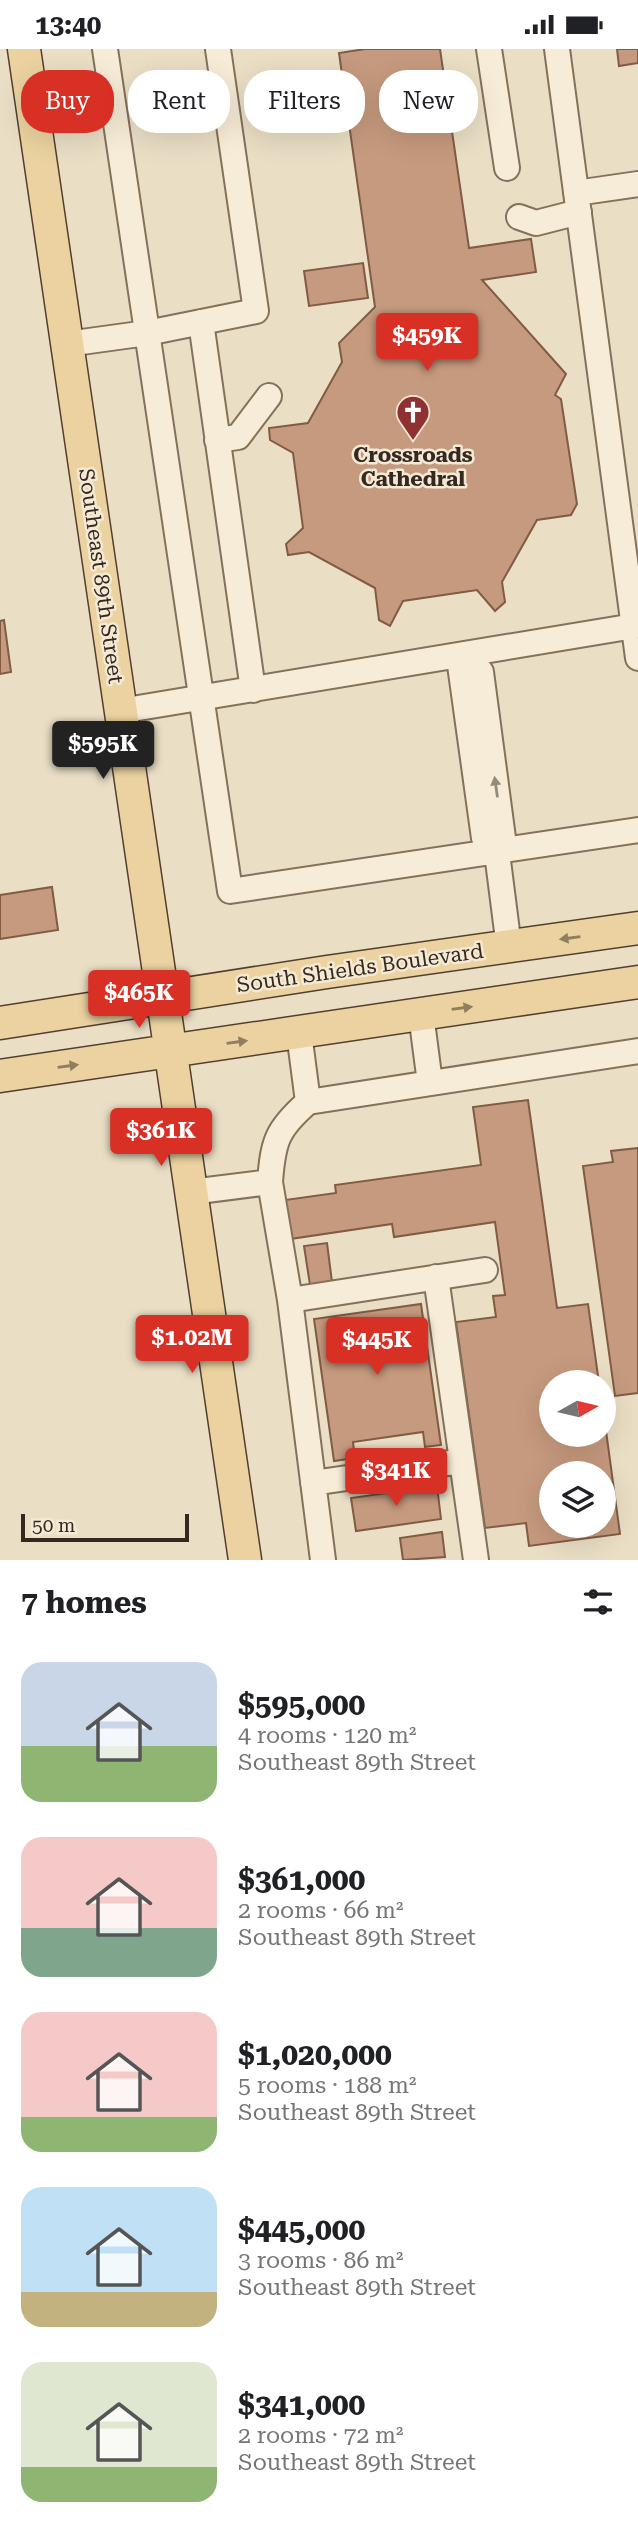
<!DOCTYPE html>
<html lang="en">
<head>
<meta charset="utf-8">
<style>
  :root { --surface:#fff; --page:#f6f6f6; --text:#202124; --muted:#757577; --accent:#d93025 }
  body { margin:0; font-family:"Roboto Serif",serif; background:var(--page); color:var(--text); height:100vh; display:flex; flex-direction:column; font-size:26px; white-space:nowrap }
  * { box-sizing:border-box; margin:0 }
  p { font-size:23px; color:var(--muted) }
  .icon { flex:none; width:38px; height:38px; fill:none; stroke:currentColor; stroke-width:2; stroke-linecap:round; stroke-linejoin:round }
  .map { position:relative; height:1511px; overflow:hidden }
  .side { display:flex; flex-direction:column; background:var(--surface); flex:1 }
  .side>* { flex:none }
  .top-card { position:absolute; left:21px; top:21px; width:597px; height:63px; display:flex; gap:14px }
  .needle { width:46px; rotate:82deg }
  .controls { position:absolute; left:539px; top:1321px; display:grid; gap:14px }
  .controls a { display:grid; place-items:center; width:77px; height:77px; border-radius:50%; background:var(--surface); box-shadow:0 7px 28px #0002; font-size:35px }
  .scale { position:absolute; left:21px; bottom:18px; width:168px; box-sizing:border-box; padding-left:7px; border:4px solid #35291f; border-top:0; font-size:19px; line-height:24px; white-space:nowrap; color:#35291f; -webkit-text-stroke:5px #f3e9d4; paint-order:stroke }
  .price { position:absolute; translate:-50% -60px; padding:0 16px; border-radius:7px; background:var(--accent); color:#fff; font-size:23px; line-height:46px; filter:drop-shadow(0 2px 4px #0008) }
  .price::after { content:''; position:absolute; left:50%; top:42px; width:21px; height:16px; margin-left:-10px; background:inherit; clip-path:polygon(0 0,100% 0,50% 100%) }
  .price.selected { background:#222; color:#fff }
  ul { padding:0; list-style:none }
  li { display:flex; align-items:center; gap:21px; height:175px; padding:0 21px }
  li span { display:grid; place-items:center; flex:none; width:196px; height:140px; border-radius:21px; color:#555 }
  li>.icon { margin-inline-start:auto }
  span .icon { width:84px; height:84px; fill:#fffc; stroke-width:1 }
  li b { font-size:30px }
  h2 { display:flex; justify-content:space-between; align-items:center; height:84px; padding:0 21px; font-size:30px }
  .tag { padding:0 24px; border-radius:28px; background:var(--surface); box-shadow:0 7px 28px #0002; font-size:24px; line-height:63px }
  .tag.selected { background:var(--accent); color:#fff }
  .status { display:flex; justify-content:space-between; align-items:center; height:49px; padding:0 35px; background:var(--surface); direction:ltr }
  .status svg { height:19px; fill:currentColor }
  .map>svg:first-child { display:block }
  .building { fill:#c69a7e; stroke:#815b44; stroke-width:2; fill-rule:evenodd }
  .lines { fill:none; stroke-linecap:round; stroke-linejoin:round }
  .minor-casing { stroke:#84715c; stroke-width:28 }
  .major-casing { stroke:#523f30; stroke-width:35 }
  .minor { stroke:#f6ecd7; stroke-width:24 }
  .major { stroke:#ebd2a0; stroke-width:32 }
  .oneway { fill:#968a7b }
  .oneway2 { fill:#907e60 }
  .labels { text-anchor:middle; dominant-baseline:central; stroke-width:5; stroke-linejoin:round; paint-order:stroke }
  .poi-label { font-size:21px; font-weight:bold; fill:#35291f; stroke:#f3e9d4 }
  .street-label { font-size:21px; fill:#35291f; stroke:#f3e9d4 }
</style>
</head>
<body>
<div class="status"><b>13:40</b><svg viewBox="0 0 49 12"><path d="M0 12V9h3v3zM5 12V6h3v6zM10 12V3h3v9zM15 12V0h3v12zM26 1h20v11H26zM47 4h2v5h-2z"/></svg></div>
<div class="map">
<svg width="638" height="1511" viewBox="0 0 638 1511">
  <rect width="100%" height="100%" fill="#eadfc5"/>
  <path class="building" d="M 365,0 L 440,0 L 469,199 L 531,190 L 536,223 L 482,231 L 566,325 L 555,346 L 561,350 L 577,455 L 571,466 L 537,471 L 502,533 L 505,553 L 495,562 L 477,541 L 403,552 L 390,577 L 379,571 L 375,539 L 309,503 L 288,506 L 286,495 L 303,479 L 293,404 L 270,391 L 269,379 L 308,374 L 342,313 L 339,294 L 375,258 L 339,4 Z
    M 617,0 L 638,0 L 638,14 L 619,17 Z
    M 363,214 L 368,249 L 309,257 L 304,222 Z
    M 4,571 L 11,623 L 0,625 L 0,572 Z
    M 52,838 L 58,881 L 0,890 L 0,846 Z
    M 528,1051 L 557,1259 L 588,1255 L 599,1334 L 551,1334 L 551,1386 L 604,1386 L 604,1367 L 620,1485 L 529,1497 L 526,1474 L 485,1479 L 456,1273 L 496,1268 L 493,1247 L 505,1246 L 495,1173 L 394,1188 L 392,1175 L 290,1190 L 285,1151 L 336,1144 L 335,1136 L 481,1116 L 473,1058 ZM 551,1424 L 604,1424 L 604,1477 L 551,1477 Z
    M 638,1099 L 638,1344 L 615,1347 L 583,1117 L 613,1113 L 611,1102 Z
    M 327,1194 L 332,1233 L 310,1236 L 304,1197 Z
    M 421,1255 L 441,1396 L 425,1398 L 423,1383 L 353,1393 L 355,1409 L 334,1412 L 314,1270 Z
    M 437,1437 L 441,1470 L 356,1482 L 351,1449 Z
    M 442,1483 L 445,1508 L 403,1511 L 400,1489 Z"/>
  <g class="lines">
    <defs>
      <path id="minor" d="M 105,0 L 230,842 L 638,781
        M 489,0 L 507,119
        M 557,0 L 638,609
        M 576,144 L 638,135
        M 519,168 L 536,174 L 579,163
        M 201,273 L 253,641
        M 67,295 L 147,284 L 256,262 L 218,0
        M 217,391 L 238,388 L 269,347
        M 120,662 L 634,577
        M 497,804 L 484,789 L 460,616 L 468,605 L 481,623 L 503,789 L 497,804 L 509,898
        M 421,965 L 430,1034
        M 299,984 L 308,1053
        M 270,1133 C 273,1092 277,1080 308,1053 L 638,1002
        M 191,1143 L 270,1133 L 290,1251 L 323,1511
        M 436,1228 L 476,1511
        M 290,1251 L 485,1221
        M 313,1434 L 462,1412"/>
      <path id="major" d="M 24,0 L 245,1511
        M 0,974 L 327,923 L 638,879
        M 0,1027 L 638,933"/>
    </defs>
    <use href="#minor" class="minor-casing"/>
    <use href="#major" class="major-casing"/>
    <use href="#minor" class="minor"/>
    <use href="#major" class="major"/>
  </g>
  <defs><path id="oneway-solid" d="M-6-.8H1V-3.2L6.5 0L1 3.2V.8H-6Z" transform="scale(1.75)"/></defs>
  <use class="oneway" href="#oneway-solid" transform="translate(496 738) rotate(-98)"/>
  <g class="oneway2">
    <use href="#oneway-solid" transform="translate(570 889) rotate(172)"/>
    <use href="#oneway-solid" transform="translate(462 959) rotate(-8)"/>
    <use href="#oneway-solid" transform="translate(237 993) rotate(-8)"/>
    <use href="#oneway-solid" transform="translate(68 1017) rotate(-8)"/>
  </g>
  <defs>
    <symbol id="church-pin" viewBox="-11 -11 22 30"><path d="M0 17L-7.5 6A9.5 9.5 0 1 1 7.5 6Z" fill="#8e3133" stroke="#f3e9d4"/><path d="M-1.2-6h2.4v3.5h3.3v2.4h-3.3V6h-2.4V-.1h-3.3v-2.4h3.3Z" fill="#fff"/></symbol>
  </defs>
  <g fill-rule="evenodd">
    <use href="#church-pin" x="394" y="344" width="38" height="52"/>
  </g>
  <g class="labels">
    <g class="poi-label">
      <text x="413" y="406">Crossroads<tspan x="413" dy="24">Cathedral</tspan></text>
    </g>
    <g class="street-label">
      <text transform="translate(101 527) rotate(82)">Southeast 89th Street</text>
      <text transform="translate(360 919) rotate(-8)">South Shields Boulevard</text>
    </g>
  </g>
</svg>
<div class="controls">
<a><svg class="needle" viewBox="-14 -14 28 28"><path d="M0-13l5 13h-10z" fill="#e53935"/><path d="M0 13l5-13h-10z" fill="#757577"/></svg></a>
<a><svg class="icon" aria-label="layers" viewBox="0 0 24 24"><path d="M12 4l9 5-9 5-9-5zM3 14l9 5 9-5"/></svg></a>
</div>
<div class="scale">50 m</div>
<b class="price" style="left:427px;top:324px">$459K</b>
<b class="price selected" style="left:103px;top:732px">$595K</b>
<b class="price" style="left:139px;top:981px">$465K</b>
<b class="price" style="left:161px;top:1119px">$361K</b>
<b class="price" style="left:192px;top:1326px">$1.02M</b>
<b class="price" style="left:377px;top:1328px">$445K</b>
<b class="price" style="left:396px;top:1459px">$341K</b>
<div class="top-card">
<a class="tag selected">Buy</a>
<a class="tag">Rent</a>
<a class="tag">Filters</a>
<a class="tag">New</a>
</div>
</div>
<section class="side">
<h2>7 homes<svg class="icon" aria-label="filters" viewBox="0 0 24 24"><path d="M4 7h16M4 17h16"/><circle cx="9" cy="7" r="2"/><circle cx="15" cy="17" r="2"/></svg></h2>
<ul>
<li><span style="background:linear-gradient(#c9d6e8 60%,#8fb573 0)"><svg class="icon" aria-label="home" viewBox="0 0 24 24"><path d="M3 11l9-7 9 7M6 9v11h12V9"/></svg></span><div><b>$595,000</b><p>4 rooms · 120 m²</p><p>Southeast 89th Street</p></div></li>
<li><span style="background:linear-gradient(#f6c9c9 65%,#7fa58c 0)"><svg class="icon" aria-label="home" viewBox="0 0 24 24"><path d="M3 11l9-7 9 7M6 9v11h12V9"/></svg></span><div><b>$361,000</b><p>2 rooms · 66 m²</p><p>Southeast 89th Street</p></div></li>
<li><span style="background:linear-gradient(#f6c9c9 75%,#8fb573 0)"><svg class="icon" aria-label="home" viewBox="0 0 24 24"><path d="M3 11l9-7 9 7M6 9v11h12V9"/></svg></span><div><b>$1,020,000</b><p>5 rooms · 188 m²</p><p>Southeast 89th Street</p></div></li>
<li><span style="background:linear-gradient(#bfe0f5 75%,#c2b280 0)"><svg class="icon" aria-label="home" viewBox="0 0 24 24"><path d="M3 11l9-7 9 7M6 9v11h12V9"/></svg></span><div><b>$445,000</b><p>3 rooms · 86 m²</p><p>Southeast 89th Street</p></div></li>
<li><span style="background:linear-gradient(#dfe7d0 75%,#8fb573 0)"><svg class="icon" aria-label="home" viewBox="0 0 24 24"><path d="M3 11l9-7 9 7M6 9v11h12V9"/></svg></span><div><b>$341,000</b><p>2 rooms · 72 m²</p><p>Southeast 89th Street</p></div></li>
</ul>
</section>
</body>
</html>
